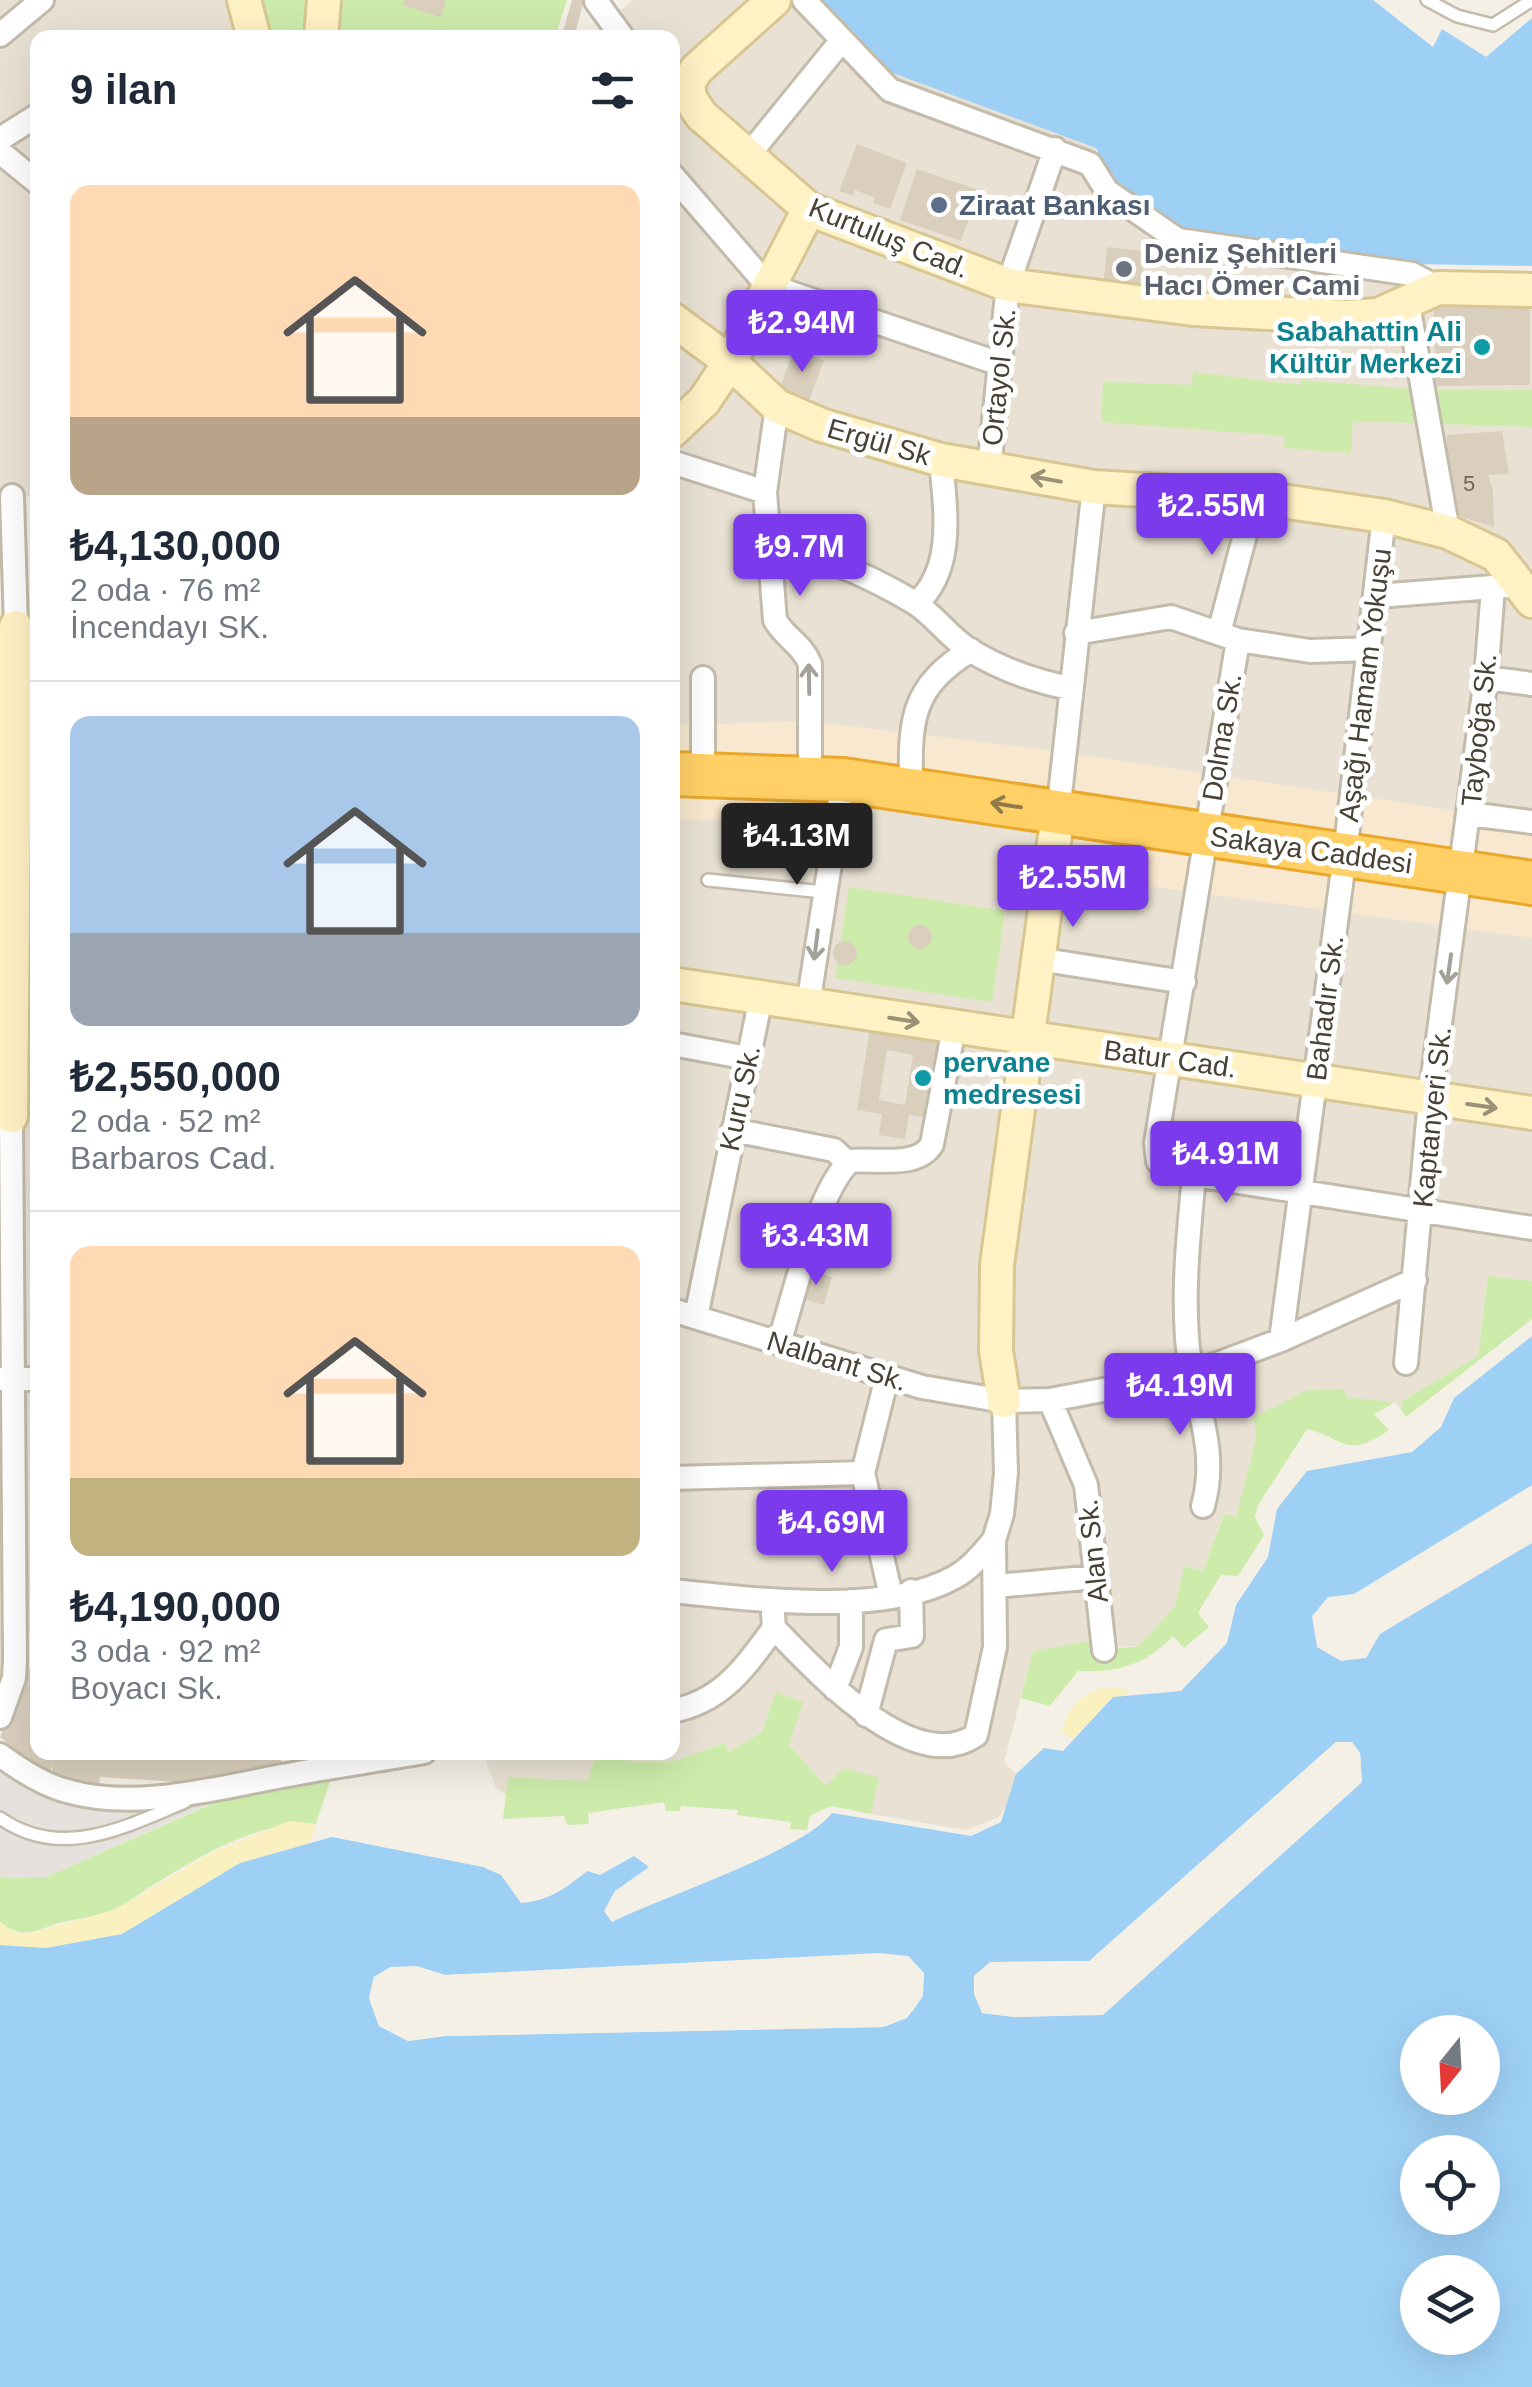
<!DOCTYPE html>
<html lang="tr">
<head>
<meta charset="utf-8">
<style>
  :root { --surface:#fff; --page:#f6f6f7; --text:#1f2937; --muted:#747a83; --line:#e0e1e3; --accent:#7c3aed }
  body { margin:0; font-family:Helvetica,sans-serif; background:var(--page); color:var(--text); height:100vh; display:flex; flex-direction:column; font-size:38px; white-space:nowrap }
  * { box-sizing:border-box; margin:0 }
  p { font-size:32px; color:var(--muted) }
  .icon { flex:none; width:55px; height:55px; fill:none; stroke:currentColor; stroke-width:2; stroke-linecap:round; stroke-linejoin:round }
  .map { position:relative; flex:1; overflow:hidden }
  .side { position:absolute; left:30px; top:30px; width:650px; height:1730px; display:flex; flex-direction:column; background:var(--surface); border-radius:20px; box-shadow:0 10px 40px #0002 }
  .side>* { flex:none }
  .needle { width:65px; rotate:198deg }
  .tools { position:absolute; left:1400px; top:2015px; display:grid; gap:20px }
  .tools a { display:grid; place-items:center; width:100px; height:100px; border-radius:50%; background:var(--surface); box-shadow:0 10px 40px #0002; font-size:50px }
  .price { position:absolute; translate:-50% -85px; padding:0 22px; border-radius:10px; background:var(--accent); color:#fff; font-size:32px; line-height:65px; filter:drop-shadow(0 2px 5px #0008) }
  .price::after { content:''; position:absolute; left:50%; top:60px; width:30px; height:22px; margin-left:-15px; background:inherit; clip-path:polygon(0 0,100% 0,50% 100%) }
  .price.current { background:#222; color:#fff }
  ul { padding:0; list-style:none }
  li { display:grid; align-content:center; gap:20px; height:530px; padding:0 40px }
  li+li { border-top:2px solid var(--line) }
  li span { display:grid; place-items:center; height:310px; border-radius:20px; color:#555 }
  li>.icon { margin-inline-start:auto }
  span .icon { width:180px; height:180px; fill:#fffc; stroke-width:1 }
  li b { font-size:42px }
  h2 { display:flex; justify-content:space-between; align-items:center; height:120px; padding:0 40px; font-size:42px }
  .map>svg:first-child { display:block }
  .residential { fill:#e9e2d4 }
  .commercial { fill:#f8e8cf }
  .green { fill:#cdecab }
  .sand { fill:#fbf0bf }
  .parking { fill:#e5e2de }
  .water { fill:#9ed0f6; fill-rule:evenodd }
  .pier { fill:#f4f0e6; fill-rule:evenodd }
  .building { fill:#dacfbd; fill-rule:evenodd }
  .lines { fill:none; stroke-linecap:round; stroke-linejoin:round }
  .lane-casing { stroke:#c3bbab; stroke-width:16 }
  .street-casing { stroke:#c3bbab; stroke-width:28 }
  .secondary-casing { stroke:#d8c792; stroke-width:38 }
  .highway-casing { stroke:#e9a82b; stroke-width:48 }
  .lane { stroke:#fff; stroke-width:11 }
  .street { stroke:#fff; stroke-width:22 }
  .secondary { stroke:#fff2c5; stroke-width:32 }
  .highway { stroke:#ffd066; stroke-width:42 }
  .oneway { stroke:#9a9176 }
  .oneway2 { stroke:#a4a09a }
  .oneway3 { stroke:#917a49 }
  .service-dot { fill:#5c6f8a; stroke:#fff; stroke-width:4 }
  .worship-dot { fill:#6b7280; stroke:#fff; stroke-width:4 }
  .culture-dot { fill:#0f9aa8; stroke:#fff; stroke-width:4 }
  .labels { text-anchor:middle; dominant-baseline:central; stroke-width:10; stroke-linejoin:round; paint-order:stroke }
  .number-label { font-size:22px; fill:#6c6457 }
  .service-label { font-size:28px; font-weight:bold; fill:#4e5e75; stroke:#fff; text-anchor:start }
  .street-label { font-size:28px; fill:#484135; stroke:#fff }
  .worship-label { font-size:28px; font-weight:bold; fill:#5b616d; stroke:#fff; text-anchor:start }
  .culture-label { font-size:28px; font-weight:bold; fill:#0d838f; stroke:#fff; text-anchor:end }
</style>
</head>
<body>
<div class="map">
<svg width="1532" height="2387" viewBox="0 0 1532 2387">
  <rect width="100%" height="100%" fill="#f4f0e6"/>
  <path class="residential" d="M 0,0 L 244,0 L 254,37 L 38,38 L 37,497 L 0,495 Z
    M 632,0 L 821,0 L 890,72 L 1096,148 L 1090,164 L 1178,240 L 1532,290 L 1532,1281 L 1488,1276 L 1478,1356 L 1402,1401 L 1401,1410 L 1395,1402 L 1346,1397 L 1256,1439 L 1236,1518 L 1223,1515 L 1203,1571 L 1184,1566 L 1175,1606 L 1139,1646 L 1033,1651 L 1004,1762 L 1019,1777 L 1013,1795 L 998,1818 L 965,1830 L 871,1814 L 878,1778 L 826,1786 L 789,1745 L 776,1693 L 762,1732 L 728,1753 L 724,1743 L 674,1761 L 633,1762 L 604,1753 L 672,1752 L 672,38 L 623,37 L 610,20 Z
    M 16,627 L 38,629 L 37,909 L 13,909 L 12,1116 L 37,1116 L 38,1630 L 13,1637 L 0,1717 L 0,628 Z
    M 483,1753 L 596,1753 L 588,1781 L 509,1777 L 508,1796 L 496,1788 Z"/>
  <path class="commercial" d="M 810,721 L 1062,752 L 1532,822 L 1532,938 L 1125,883 L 1128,854 L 1053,843 L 1057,813 L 776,775 L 774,822 L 673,819 L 672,725 Z"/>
  <path class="green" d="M 256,0 L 313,0 L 305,35 L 277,37 L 267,34 Z
    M 341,0 L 567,0 L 555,37 L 339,38 Z
    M 1193,372 L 1301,385 L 1302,380 L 1423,390 L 1532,390 L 1532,427 L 1353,421 L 1351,453 L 1284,448 L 1285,436 L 1101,422 L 1103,382 L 1192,385 Z
    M 849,887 L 1005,911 L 992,1002 L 835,978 Z
    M 1488,1276 L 1532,1281 L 1532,1319 L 1406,1417 L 1401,1410 L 1402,1401 L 1478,1356 Z
    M 1344,1389 L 1346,1397 L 1395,1402 L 1374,1414 L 1389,1430 C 1346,1459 1348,1440 1307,1429 L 1258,1505 L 1255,1517 L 1264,1535 L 1238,1576 L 1221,1575 L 1198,1613 L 1209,1627 L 1184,1648 L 1173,1636 C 1146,1665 1116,1673 1078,1671 L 1050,1706 L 1021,1698 L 1033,1651 L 1103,1639 L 1105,1650 L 1139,1646 L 1175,1606 L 1184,1566 L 1203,1571 L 1224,1514 L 1236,1517 L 1256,1439 L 1254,1417 L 1308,1390 Z
    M 776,1692 L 803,1702 L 789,1745 L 826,1786 L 843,1768 L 879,1778 L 871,1814 L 831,1806 L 810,1816 L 807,1830 L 790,1829 L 791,1822 L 737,1815 L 738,1810 L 681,1806 L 680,1811 L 666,1811 L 664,1802 L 588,1813 L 589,1824 L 567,1825 L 564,1816 L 503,1819 L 508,1777 L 588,1781 L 596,1753 L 633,1762 L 674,1761 L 725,1743 L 729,1752 L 762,1732 Z
    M 335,1767 L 316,1824 C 260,1819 195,1859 147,1889 C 137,1895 127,1904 115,1909 C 96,1918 75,1918 56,1924 C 32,1932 22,1939 0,1922 L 0,1876 L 46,1877 L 270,1778 Z"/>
  <path class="sand" d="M 1107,1687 L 1129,1690 L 1086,1745 L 1062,1733 C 1066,1708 1084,1692 1107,1687 Z
    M 289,1821 L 316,1824 L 310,1843 L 240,1863 L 122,1934 L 46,1948 L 0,1945 L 0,1922 L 15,1933 L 29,1934 L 117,1909 L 209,1854 Z"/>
  <path class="parking" d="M 0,1755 L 67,1792 L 208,1793 L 212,1803 L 46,1877 L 4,1878 L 0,1876 Z"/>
  <path class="water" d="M 821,0 L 1373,0 L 1433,47 L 1442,29 L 1486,57 L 1532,18 L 1532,266 L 1411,264 L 1179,227 L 1115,184 L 1096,148 L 890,72 Z
    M 1532,1336 L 1532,1485 L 1354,1594 L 1328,1597 L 1312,1616 L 1317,1647 L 1341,1661 L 1366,1658 L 1380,1634 L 1532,1543 L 1532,2387 L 0,2387 L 0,1945 L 46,1948 L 122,1934 L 240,1863 L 332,1837 L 483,1867 L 501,1875 L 521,1903 C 549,1901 566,1888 587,1871 L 600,1875 L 634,1856 L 649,1867 L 615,1891 L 604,1911 L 612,1922 C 662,1897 803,1851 832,1813 L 971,1836 L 1001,1822 L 1016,1774 L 1044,1748 L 1063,1751 L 1113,1697 L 1181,1691 L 1227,1643 L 1236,1605 L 1268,1557 L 1277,1509 L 1307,1471 L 1412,1452 L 1441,1427 L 1454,1398 ZM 1336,1742 L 1352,1742 L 1360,1753 L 1362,1782 L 1103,2014 L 1015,2017 L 982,2013 L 974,1976 L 991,1962 L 1089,1961 ZM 908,1956 L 924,1973 C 922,2007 914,2016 883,2027 L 445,2036 L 408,2041 L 379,2026 L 369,1998 L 374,1977 C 399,1962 418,1966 444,1975 ZM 1418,2032 L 1482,2032 L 1482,2098 L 1418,2098 ZM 1418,2152 L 1482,2152 L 1482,2218 L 1418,2218 ZM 1418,2272 L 1482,2272 L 1482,2338 L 1418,2338 Z"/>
  <path class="pier" d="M 1336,1742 L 1351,1742 L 1360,1753 L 1362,1782 L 1103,2015 L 1015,2017 L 982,2013 L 974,1994 L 974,1976 L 990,1962 L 1090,1961 ZM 1338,1747 L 1349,1747 L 1355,1755 L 1357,1780 L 1101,2010 L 986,2009 L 979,1993 L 979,1979 L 993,1966 L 1092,1966 Z
    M 878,1953 L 908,1956 L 924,1973 L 923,1996 L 907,2018 L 883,2027 L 445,2036 L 408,2041 L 379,2026 L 369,1998 L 374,1977 L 390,1967 L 417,1966 L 445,1975 ZM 877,1958 L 906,1961 L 919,1975 L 918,1994 L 904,2014 L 882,2022 L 444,2031 L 409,2036 L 383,2023 L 375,1998 L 378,1981 L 392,1972 L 416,1971 L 445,1980 Z"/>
  <path class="building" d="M 404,0 L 446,0 L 441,17 L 402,5 Z
    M 572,0 L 584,0 L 574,38 L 561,38 Z
    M 857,144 L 907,163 L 890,209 L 873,203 L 875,198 L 855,190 L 853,196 L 839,191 Z
    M 917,169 L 979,190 L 961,241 L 900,220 Z
    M 1107,247 L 1145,251 L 1141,290 L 1103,286 Z
    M 1434,303 L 1530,308 L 1530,385 L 1435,386 Z
    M 794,349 L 824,360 L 809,401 L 779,390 Z
    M 1502,431 L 1509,474 L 1488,475 L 1493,490 L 1494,527 L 1449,513 L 1447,435 Z
    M908 937a12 12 0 1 1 24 0a12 12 0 1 1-24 0Z
    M833 953a12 12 0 1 1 24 0a12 12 0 1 1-24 0Z
    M 870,1028 L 943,1039 L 930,1118 L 909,1115 L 905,1139 L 879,1135 L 882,1114 L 857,1110 ZM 887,1050 L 913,1055 L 905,1105 L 879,1100 Z
    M 809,1270 L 832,1277 L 824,1305 L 800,1298 Z
    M 38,1648 L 38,1752 L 282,1752 L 280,1771 L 212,1784 L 100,1777 L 99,1784 L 51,1780 L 53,1766 L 47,1775 L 0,1737 Z"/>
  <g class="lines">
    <defs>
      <path id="lane" d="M 1427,0 L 1457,16 L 1493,25 L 1532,0
        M 708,880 L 823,892
        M 0,1818 C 61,1861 125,1827 185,1802"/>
      <path id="street" d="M 804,0 L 890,90 L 1090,164 L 1107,191 L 1178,240 L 1412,274 L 1438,288
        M 596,1 L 623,38
        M 0,35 L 42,0
        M 0,139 L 38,115
        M 0,152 L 38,183
        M 747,157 L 842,40
        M 672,175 L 767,285 L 1000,364
        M 1408,304 L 1448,532
        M 777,406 L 765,492 L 775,620 C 785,638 802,644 810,664 L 810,776
        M 672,462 L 765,492
        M 989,469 L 1008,285 L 1055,149
        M 12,496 L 16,627
        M 769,550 C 818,551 873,578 915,603 C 935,616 948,636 968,649 C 1000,669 1034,681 1070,688
        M 1377,596 L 1506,586
        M 916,604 C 956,568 945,509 941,460
        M 1076,633 L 1171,617 L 1238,640 L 1310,651 L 1370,649
        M 1219,633 L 1255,497
        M 1238,640 L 1156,1143 L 1158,1161 L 1194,1175 L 1532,1228
        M 1486,678 L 1532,684
        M 703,774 L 703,678
        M 911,790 C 910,722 909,688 971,650
        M 1058,813 L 1094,487
        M 1469,814 L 1532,822
        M 1038,959 L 1184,982
        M 808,1005 L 843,780
        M 672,1044 L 748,1058
        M 733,1130 L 834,1150 L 848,1163
        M 1194,1175 C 1189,1230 1183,1284 1187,1338 C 1191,1398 1220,1445 1203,1506
        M 672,1310 L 922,1387 L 1004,1401 L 1050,1400 L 1193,1373 L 1281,1340 L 1415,1280
        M 696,1317 L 761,997
        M 1281,1340 L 1345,854 L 1384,516
        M 779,1343 C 794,1297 817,1191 850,1161 C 875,1158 918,1169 932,1144 L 954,1028
        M 1406,1363 L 1430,1099 L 1486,678 L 1493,588
        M 0,1379 L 38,1379
        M 1050,1400 L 1086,1485 L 1104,1650
        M 863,1473 L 891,1596
        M 863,1473 L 887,1377
        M 672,1478 L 863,1473
        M 996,1586 L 1096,1577
        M 672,1591 C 751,1599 884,1617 955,1577 C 971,1568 982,1554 994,1540
        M 774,1628 C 814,1669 913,1779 976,1735 L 995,1647 L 994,1540 L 1002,1514 L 1006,1473 L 1004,1401
        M 835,1689 L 851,1647 L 851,1601
        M 672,1711 C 723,1701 745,1667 774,1628 L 773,1614
        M 866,1715 L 886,1640 L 912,1636 L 911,1591
        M 0,1717 L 14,1678 L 15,1660 L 11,1116
        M 0,1755 C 19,1769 44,1785 67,1791 C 133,1810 208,1790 272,1778 C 322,1768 373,1761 424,1752"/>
      <path id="secondary" d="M 244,0 L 254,38
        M 774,0 L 697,69 L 688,83 L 690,98 L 701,115 L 809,209 L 1008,285 L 1193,309 L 1347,317 L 1378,315 L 1438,288 L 1532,290
        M 321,38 L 324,0
        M 672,319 L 730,362 L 777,406 L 821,425 L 941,460 L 1094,487 L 1255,497 L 1384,516 L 1448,532 L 1496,555 L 1532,601
        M 672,431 L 704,401 L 730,362 L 809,209
        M 672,984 L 1532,1113
        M 11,1116 L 16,627
        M 1004,1401 L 996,1351 L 997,1265 L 1058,813"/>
      <path id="highway" d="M 672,774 L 843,780 L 1532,883"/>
    </defs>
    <use href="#lane" class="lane-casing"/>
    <use href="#street" class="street-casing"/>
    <use href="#secondary" class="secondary-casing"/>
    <use href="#highway" class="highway-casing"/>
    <use href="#lane" class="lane"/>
    <use href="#street" class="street"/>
    <use href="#secondary" class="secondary"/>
    <use href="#highway" class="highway"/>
  </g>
  <defs><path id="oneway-shaft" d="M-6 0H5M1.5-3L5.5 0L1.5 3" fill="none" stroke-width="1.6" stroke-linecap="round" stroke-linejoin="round" transform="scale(2.5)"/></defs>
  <g class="oneway">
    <use href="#oneway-shaft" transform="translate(1046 479) rotate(-170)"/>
    <use href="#oneway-shaft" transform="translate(904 1020) rotate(9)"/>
    <use href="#oneway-shaft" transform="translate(1482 1106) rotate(8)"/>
  </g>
  <g class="oneway2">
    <use href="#oneway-shaft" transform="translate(809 679) rotate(-91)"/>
    <use href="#oneway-shaft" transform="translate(816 945) rotate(97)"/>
    <use href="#oneway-shaft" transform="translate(1449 969) rotate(98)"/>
  </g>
  <use class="oneway3" href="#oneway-shaft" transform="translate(1006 805) rotate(-171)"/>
  <circle class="service-dot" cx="939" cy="205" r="10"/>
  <circle class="worship-dot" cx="1124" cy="269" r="10"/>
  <g class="culture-dot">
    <circle cx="1482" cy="347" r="10"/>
    <circle cx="923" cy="1078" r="10"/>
  </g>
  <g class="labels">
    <g class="number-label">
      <text x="1469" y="483">5</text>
    </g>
    <g class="service-label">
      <text x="959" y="205">Ziraat Bankası</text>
    </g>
    <g class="street-label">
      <text transform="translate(889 238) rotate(22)">Kurtuluş Cad.</text>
      <text transform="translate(999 377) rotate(-84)">Ortayol Sk.</text>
      <text transform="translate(879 442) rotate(16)">Ergül Sk</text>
      <text transform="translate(1365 685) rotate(-83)">Aşağı Hamam Yokuşu</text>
      <text transform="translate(1479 730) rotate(-84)">Tayboğa Sk.</text>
      <text transform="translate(1222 737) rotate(-81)">Dolma Sk.</text>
      <text transform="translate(1311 850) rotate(8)">Sakaya Caddesi</text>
      <text transform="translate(1325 1008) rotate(-83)">Bahadır Sk.</text>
      <text transform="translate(1170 1059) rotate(8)">Batur Cad.</text>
      <text transform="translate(740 1098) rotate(-78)">Kuru Sk.</text>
      <text transform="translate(1432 1117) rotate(-84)">Kaptanyeri Sk.</text>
      <text transform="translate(837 1361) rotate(17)">Nalbant Sk.</text>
      <text transform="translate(1093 1551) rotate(-96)">Alan Sk.</text>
    </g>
    <g class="worship-label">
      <text x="1144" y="253">Deniz Şehitleri<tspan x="1144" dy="32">Hacı Ömer Cami</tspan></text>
    </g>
    <g class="culture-label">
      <text x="1462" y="331">Sabahattin Ali<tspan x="1462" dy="32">Kültür Merkezi</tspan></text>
      <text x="943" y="1062" text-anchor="start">pervane<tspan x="943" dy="32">medresesi</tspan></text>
    </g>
  </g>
</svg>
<div class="tools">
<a><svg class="needle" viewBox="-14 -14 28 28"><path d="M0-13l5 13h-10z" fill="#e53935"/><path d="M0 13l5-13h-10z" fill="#747a83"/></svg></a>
<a><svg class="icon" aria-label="locate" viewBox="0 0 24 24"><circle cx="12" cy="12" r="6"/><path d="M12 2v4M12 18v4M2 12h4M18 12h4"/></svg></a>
<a><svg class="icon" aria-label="layers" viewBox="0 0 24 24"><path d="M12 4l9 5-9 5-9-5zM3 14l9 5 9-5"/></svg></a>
</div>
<b class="price" style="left:802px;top:375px">₺2.94M</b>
<b class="price" style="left:1212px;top:558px">₺2.55M</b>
<b class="price" style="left:800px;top:599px">₺9.7M</b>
<b class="price current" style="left:797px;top:888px">₺4.13M</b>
<b class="price" style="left:1073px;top:930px">₺2.55M</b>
<b class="price" style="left:1226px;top:1206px">₺4.91M</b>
<b class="price" style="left:816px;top:1288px">₺3.43M</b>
<b class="price" style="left:1180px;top:1438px">₺4.19M</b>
<b class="price" style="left:832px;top:1575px">₺4.69M</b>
<section class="side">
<h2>9 ilan<svg class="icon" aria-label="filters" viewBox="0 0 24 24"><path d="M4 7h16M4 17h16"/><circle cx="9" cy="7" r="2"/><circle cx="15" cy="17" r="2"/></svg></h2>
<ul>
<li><span style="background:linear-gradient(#ffd9b3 75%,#b9a48a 0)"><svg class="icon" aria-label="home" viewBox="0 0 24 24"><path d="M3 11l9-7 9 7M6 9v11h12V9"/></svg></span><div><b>₺4,130,000</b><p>2 oda · 76 m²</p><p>İncendayı SK.</p></div></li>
<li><span style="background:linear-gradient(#a9c7e8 70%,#9aa5b1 0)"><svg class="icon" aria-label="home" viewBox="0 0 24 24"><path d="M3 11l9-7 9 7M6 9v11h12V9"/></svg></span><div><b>₺2,550,000</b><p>2 oda · 52 m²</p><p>Barbaros Cad.</p></div></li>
<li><span style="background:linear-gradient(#ffd9b3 75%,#c2b280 0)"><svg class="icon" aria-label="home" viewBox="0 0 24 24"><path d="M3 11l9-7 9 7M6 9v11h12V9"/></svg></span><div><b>₺4,190,000</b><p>3 oda · 92 m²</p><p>Boyacı Sk.</p></div></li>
</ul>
</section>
</div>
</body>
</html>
